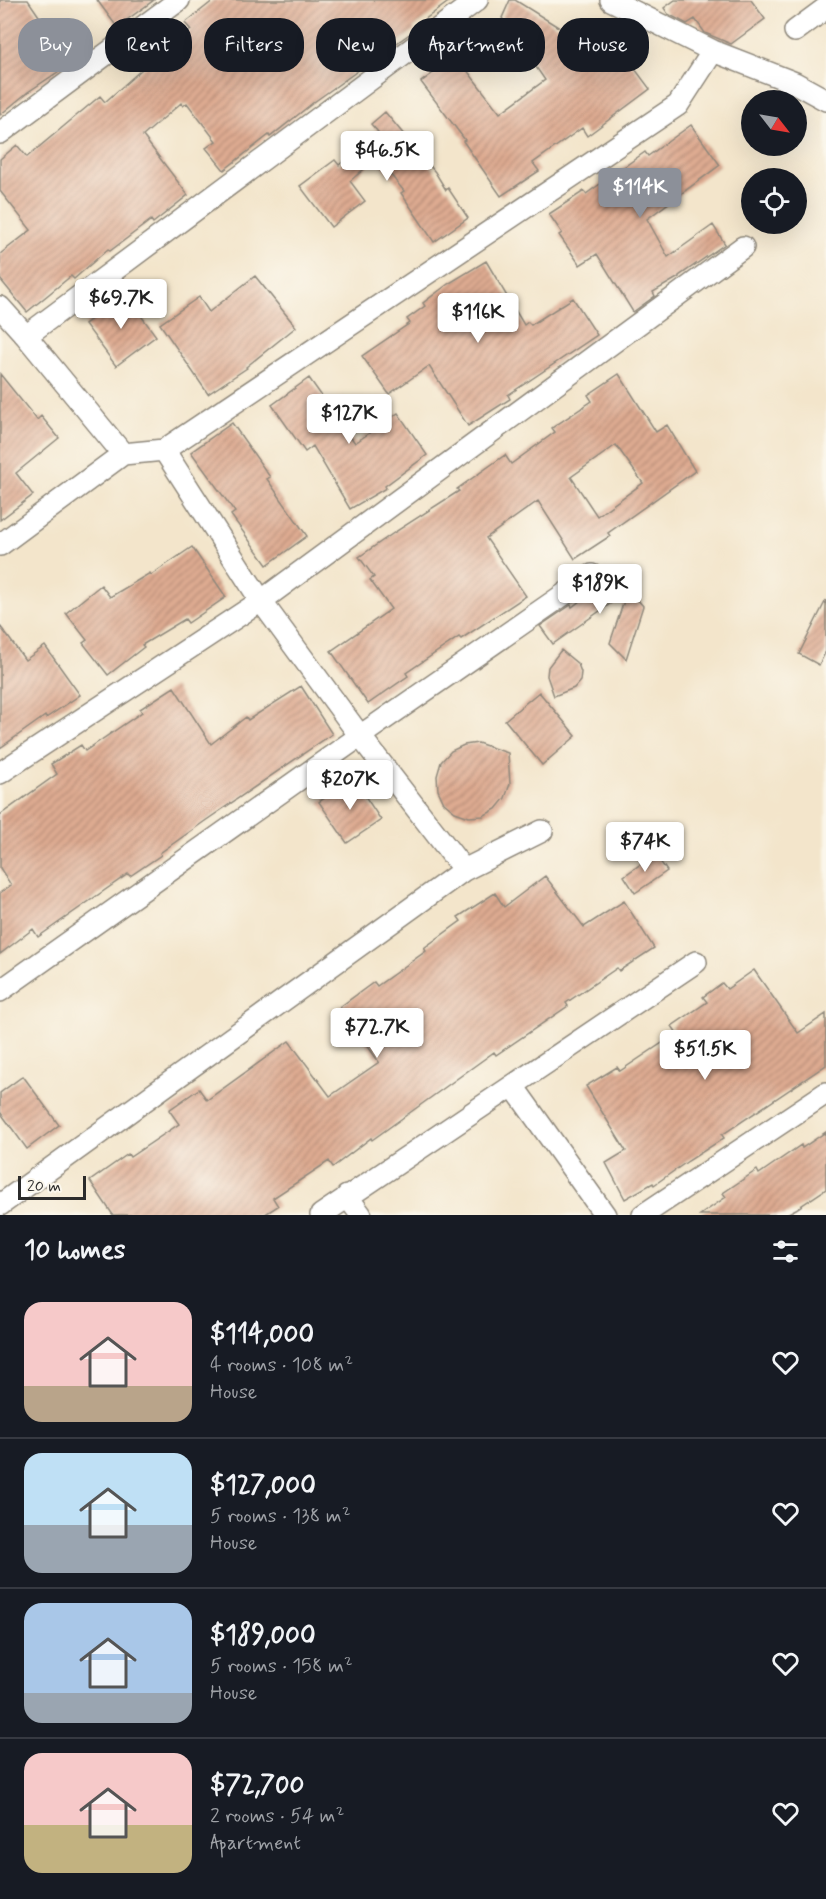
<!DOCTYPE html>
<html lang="en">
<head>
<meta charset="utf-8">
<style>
  :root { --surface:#171b24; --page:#20242c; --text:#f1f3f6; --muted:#9ea1a6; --line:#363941; --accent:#8c9099 }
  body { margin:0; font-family:Mynerve,sans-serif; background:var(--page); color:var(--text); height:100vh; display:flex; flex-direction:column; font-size:22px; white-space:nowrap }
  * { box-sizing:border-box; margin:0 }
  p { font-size:20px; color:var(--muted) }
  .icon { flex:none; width:33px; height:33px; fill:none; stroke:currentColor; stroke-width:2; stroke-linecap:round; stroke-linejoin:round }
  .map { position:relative; height:1215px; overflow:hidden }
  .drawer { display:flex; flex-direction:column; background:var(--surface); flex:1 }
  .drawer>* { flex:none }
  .banner { position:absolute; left:18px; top:18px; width:790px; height:54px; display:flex; gap:12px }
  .needle { width:39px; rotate:121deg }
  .controls { position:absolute; left:741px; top:90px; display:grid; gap:12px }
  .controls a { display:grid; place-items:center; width:66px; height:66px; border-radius:50%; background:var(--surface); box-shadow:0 6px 24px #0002; font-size:30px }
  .scale { position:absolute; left:18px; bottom:15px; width:68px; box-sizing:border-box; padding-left:6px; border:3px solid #2b2b2b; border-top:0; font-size:16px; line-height:21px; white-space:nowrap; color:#2b2b2b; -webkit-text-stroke:4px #fbf7ec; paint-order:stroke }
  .price { position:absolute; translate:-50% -51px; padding:0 14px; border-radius:6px; background:#fff; color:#222; font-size:20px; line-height:39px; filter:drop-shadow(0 2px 3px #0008) }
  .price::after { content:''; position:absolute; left:50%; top:36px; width:18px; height:14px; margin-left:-9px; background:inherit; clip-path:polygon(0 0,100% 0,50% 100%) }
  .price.selected { background:var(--accent); color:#fff }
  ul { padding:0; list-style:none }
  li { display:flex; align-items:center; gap:18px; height:150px; padding:0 24px }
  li+li { border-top:2px solid var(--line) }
  li span { display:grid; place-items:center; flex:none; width:168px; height:120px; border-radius:18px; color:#555 }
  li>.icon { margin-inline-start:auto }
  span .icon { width:72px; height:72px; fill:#fffc; stroke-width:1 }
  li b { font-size:26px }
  h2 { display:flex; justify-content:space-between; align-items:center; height:72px; padding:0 24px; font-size:26px }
  .pill { padding:0 21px; border-radius:24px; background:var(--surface); box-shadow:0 6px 24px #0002; font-size:21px; line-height:54px }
  .pill.selected { background:var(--accent); color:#fff }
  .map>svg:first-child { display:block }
  .building { fill:url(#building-hatch); fill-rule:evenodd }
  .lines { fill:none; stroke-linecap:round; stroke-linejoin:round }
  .street-casing { stroke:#8f887b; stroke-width:24 }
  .street { stroke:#fff; stroke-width:21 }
</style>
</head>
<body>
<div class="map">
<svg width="826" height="1215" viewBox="0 0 826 1215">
  <defs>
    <pattern id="building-hatch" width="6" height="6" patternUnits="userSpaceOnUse" patternTransform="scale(1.5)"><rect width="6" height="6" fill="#deab91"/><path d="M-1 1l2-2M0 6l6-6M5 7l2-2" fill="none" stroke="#b48b77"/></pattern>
  </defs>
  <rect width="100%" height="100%" fill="#fbf7ec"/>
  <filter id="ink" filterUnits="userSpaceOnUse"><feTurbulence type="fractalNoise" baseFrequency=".0167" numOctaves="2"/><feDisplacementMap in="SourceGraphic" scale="12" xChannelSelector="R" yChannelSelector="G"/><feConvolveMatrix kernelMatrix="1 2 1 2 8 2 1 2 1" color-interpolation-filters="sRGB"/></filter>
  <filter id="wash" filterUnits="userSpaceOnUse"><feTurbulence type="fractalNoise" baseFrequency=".008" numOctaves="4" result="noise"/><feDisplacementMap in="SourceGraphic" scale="24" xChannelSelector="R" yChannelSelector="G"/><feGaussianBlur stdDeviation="1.35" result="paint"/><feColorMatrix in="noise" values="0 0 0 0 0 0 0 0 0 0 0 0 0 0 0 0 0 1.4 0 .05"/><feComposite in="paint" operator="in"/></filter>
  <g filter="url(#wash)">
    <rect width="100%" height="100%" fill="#f3e5cb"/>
    <g id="blocks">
      <path class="building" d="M 0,0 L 28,0 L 71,63 L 28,92 L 0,115 Z
        M 97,0 L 154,0 L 117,27 Z
        M 214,0 L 451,0 L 413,28 L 415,30 L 314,102 L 270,137 L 269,135 L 224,170 L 206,148 L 216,141 L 187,103 L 183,106 L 181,103 L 143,136 L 188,195 L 153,223 L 151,220 L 110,251 L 108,249 L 74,279 L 71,276 L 27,312 L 0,279 L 0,254 L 31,230 L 0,191 L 0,159 L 17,145 L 27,157 L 100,96 L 105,102 L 150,62 L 191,30 L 185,23 Z
        M 510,0 L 515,0 L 595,50 L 612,38 L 650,89 L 587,136 L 582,128 L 533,163 L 539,171 L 501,196 L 463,141 L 465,140 L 421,82 L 456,56 L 500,113 L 545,80 L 502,18 Z
        M 675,0 L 751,0 L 765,19 L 731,44 L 705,33 L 695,19 L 687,24 L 668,14 L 664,8 Z
        M 385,112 L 435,172 L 446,190 L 448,188 L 468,218 L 434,242 L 401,193 L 404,191 L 377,158 L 350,181 L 365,201 L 331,227 L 300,186 L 335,160 L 339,165 L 378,132 L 371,124 Z
        M 691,125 L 720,165 L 647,219 L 668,257 L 713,225 L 725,244 L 679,276 L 679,277 L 653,292 L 655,296 L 633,312 L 597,254 L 580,265 L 559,235 L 562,233 L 549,214 L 584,191 L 586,194 L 645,152 L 648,156 Z
        M 486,261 L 524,325 L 528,322 L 531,325 L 573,298 L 597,335 L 508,395 L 510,399 L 468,426 L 429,366 L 389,394 L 362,356 L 410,323 L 407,319 L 425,306 L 423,303 L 448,284 Z
        M 255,276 L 296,327 L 246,367 L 247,368 L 208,394 L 160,324 L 199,297 L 209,312 Z
        M 125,294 L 156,336 L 116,366 L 85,324 Z
        M 0,374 L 37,420 L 41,416 L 59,438 L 16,473 L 33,495 L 0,520 Z
        M 619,374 L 656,432 L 667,425 L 695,471 L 608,533 L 610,536 L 575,559 L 538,501 L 486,538 L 526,596 L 461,639 L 459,637 L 406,673 L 408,676 L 368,704 L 331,651 L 391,609 L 370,580 L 374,577 L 359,557 L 395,532 L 459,491 L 457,489 L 505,455 L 511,464 L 555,432 L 552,428 L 592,401 L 588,395 ZM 616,445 L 643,483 L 597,516 L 571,477 Z
        M 309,378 L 355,443 L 398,413 L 427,455 L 385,486 L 386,488 L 350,509 L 313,446 L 305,452 L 272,405 Z
        M 232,423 L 270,477 L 267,479 L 307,536 L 267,565 L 231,515 L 235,512 L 191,452 Z
        M 192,547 L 226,597 L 188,623 L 185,619 L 142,645 L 144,647 L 108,675 L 83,643 L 87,640 L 66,613 L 101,585 L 110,597 L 150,573 L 151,575 Z
        M 615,574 L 643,606 L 626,659 L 610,643 L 627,592 L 553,644 L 540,626 L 571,605 L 572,607 Z
        M 826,600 L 826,651 L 819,665 L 799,654 Z
        M 0,626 L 25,660 L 45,646 L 80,695 L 46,718 L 45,716 L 0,748 Z
        M 561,650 L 578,664 L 581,672 L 580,681 L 574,688 L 554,696 L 547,676 L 548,667 Z
        M 301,686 L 332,734 L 205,821 L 160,853 L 161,855 L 130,876 L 128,874 L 38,937 L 33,929 L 0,954 L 0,893 L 11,885 L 0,868 L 0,815 L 57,774 L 51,764 L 81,745 L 85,751 L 142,712 L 140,709 L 174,687 L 211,744 L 246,717 L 248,720 Z
        M 539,692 L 576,736 L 542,765 L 505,720 Z
        M 478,743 L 508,753 L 510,784 L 505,798 L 496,809 L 483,816 L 469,817 L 455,812 L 444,803 L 438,790 L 437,776 L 441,762 L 451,751 L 464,745 Z
        M 353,778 L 381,820 L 347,843 L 319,802 Z
        M 655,854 L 667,871 L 635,893 L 624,876 Z
        M 545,876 L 584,927 L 624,901 L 654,948 L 619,971 L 617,968 L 566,1003 L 568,1006 L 496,1055 L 494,1052 L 372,1140 L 371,1138 L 333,1167 L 329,1161 L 273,1198 L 278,1206 L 264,1215 L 113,1215 L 90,1181 L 128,1154 L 130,1157 L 179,1124 L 169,1110 L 199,1089 L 207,1100 L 289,1041 L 330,1096 L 379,1062 L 340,1007 L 374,982 L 377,986 L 426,951 L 424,948 L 461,921 L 458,917 L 495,893 L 504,907 Z
        M 754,970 L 798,1033 L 826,1014 L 826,1065 L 722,1135 L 724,1138 L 688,1161 L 654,1185 L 653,1183 L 625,1199 L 606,1163 L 626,1151 L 586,1086 L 617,1067 L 620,1071 L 677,1033 L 672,1026 L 707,1002 L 703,997 L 722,983 L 727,989 Z
        M 23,1076 L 59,1125 L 27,1149 L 0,1112 L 0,1093 Z
        M 826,1132 L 826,1189 L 796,1209 L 785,1215 L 700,1215 L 726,1197 L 723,1193 L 757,1170 L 759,1174 L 801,1145 L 802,1148 Z"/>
    </g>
  </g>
  <g filter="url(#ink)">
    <use href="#blocks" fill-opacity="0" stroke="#8f887b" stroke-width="1.5"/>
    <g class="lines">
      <defs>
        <path id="street" d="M 611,0 L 713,51 L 795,83 L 826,100
          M 795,31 L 826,8
          M 0,133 L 179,0
          M 0,307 L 26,336 L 123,454
          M 26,336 L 477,0
          M 164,450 L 261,601 L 360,736 L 464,870
          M 0,545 L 123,454 L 164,450 L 678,105 L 713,51
          M 0,773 L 261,601 L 743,247
          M 0,991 L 360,736 L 592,575
          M 513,1086 L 605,1215
          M 347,1196 L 361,1215
          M 0,1205 L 464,870 L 542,831
          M 321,1215 L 696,962
          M 643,1215 L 826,1093"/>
      </defs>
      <use href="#street" class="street-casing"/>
      <use href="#street" class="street"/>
    </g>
  </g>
</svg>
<div class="controls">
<a><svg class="needle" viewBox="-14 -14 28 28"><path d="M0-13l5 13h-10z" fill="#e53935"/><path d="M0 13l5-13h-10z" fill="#9ea1a6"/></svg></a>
<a><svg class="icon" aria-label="locate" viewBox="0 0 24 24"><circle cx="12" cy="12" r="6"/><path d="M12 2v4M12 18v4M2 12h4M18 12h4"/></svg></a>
</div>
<div class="scale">20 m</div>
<b class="price" style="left:387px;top:182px">$46.5K</b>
<b class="price selected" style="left:640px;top:219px">$114K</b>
<b class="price" style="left:121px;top:330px">$69.7K</b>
<b class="price" style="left:478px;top:344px">$116K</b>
<b class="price" style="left:349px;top:445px">$127K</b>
<b class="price" style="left:600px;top:615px">$189K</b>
<b class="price" style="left:350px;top:811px">$207K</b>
<b class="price" style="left:645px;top:873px">$74K</b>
<b class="price" style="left:377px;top:1059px">$72.7K</b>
<b class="price" style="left:705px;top:1081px">$51.5K</b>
<div class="banner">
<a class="pill selected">Buy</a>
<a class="pill">Rent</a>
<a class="pill">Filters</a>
<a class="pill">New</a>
<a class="pill">Apartment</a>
<a class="pill">House</a>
</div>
</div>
<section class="drawer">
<h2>10 homes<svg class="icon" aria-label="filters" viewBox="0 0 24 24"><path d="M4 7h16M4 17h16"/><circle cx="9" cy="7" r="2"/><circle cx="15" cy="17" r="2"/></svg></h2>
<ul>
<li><span style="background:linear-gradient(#f6c9c9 70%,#b9a48a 0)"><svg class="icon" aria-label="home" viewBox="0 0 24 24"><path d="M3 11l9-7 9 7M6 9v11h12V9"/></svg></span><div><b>$114,000</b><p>4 rooms · 108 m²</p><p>House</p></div><svg class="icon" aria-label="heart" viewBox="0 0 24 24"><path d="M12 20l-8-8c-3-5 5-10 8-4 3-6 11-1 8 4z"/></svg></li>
<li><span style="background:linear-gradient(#bfe0f5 60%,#9aa5b1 0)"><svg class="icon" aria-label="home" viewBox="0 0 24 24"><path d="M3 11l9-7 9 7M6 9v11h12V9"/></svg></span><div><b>$127,000</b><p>5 rooms · 138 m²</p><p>House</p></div><svg class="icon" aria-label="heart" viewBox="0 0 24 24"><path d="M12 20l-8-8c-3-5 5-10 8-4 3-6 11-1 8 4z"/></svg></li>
<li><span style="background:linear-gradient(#a9c7e8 75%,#9aa5b1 0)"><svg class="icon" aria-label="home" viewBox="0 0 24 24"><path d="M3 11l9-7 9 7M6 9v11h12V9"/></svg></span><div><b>$189,000</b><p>5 rooms · 158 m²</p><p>House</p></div><svg class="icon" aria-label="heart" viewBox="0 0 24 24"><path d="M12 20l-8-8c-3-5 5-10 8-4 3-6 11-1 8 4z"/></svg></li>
<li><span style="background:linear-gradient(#f6c9c9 60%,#c2b280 0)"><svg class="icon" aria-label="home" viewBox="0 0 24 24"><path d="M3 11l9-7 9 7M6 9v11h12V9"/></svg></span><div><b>$72,700</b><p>2 rooms · 54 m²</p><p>Apartment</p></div><svg class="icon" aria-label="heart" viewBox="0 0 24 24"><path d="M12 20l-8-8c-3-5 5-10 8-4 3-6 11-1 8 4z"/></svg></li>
</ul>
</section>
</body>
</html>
